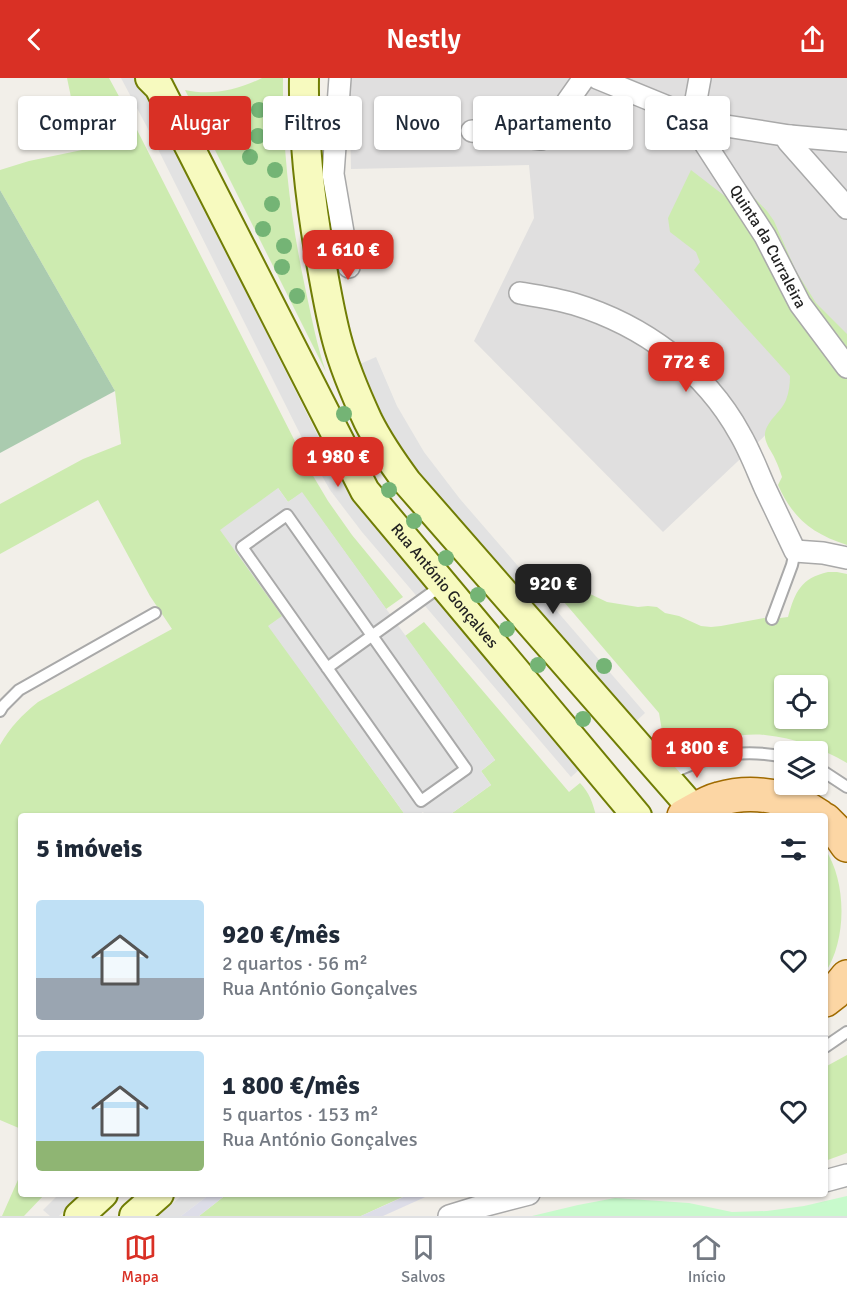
<!DOCTYPE html>
<html lang="pt">
<head>
<meta charset="utf-8">
<style>
  :root { --surface:#fff; --page:#f2f2f3; --text:#1f2937; --muted:#747a83; --line:#e0e1e3; --accent:#d93025 }
  body { margin:0; font-family:Signika,sans-serif; background:var(--page); color:var(--text); height:100vh; display:flex; flex-direction:column; font-size:22px; white-space:nowrap }
  * { box-sizing:border-box; margin:0 }
  p { font-size:20px; color:var(--muted) }
  .icon { flex:none; width:33px; height:33px; fill:none; stroke:currentColor; stroke-width:2; stroke-linecap:round; stroke-linejoin:round }
  .map { position:relative; flex:1; overflow:hidden }
  .sheet { position:absolute; left:18px; top:735px; width:810px; height:384px; display:flex; flex-direction:column; background:var(--surface); border-radius:6px; box-shadow:0 2px 4px #0004 }
  .sheet>* { flex:none }
  .guide { position:absolute; left:18px; top:18px; width:812px; height:54px; display:flex; gap:12px }
  .buttons { position:absolute; left:774px; top:597px; display:grid; gap:12px }
  .buttons a { display:grid; place-items:center; width:54px; height:54px; border-radius:6px; background:var(--surface); box-shadow:0 2px 4px #0004; font-size:30px }
  .price { position:absolute; translate:-50% -51px; padding:0 14px; border-radius:12px; background:var(--accent); color:#fff; font-size:20px; line-height:39px; filter:drop-shadow(0 2px 3px #0008) }
  .price::after { content:''; position:absolute; left:50%; top:36px; width:18px; height:14px; margin-left:-9px; background:inherit; clip-path:polygon(0 0,100% 0,50% 100%) }
  .price.active { background:#222; color:#fff }
  ul { padding:0; list-style:none }
  li { display:flex; align-items:center; gap:18px; height:150px; padding:0 18px }
  li+li { border-top:2px solid var(--line) }
  li span { display:grid; place-items:center; flex:none; width:168px; height:120px; border-radius:6px; color:#555 }
  li>.icon { margin-inline-start:auto }
  span .icon { width:72px; height:72px; fill:#fffc; stroke-width:1 }
  li b { font-size:26px }
  h2 { display:flex; justify-content:space-between; align-items:center; height:72px; padding:0 18px; font-size:26px }
  .pill { padding:0 21px; border-radius:6px; background:var(--surface); box-shadow:0 2px 4px #0004; font-size:21px; line-height:54px }
  .pill.active { background:var(--accent); color:#fff }
  header { display:flex; justify-content:space-between; align-items:center; height:78px; padding:0 18px; background:var(--accent); color:#fff; font-size:27px; font-weight:600 }
  .tabs { display:flex; justify-content:space-around; align-items:center; height:84px; border-top:2px solid var(--line); background:var(--surface); font-size:16px; color:var(--muted) }
  .tabs a { display:grid; justify-items:center; gap:3px }
  .tabs .active { color:var(--accent) }
  .map>svg:first-child { display:block }
  .residential { fill:#e0dfdf }
  .grass { fill:#cdebb0; fill-rule:evenodd }
  .cemetery { fill:#aacbaf }
  .park { fill:#c8facc }
  .parking { fill:#e2e2e2 }
  .plaza { fill:#dddde8 }
  .lines { fill:none; stroke-linecap:round; stroke-linejoin:round }
  .service-casing { stroke:#a9a9a9; stroke-width:14 }
  .minor-casing { stroke:#a9a9a9; stroke-width:24 }
  .secondary-casing { stroke:#707d05; stroke-width:32 }
  .primary-casing { stroke:#a06b00; stroke-width:36 }
  .service { stroke:#fff; stroke-width:10 }
  .minor { stroke:#fff; stroke-width:21 }
  .secondary { stroke:#f7fabf; stroke-width:28 }
  .primary { stroke:#fcd6a4; stroke-width:33 }
  .tree { fill:#74b475 }
  .labels { text-anchor:middle; dominant-baseline:central; stroke-width:4.5; stroke-linejoin:round; paint-order:stroke }
  .street-label { font-size:16px; fill:#222; stroke:#fff }
</style>
</head>
<body>
<header><svg class="icon" aria-label="back" viewBox="0 0 24 24"><path d="M15 5l-7 7 7 7"/></svg>Nestly<svg class="icon" aria-label="share" viewBox="0 0 24 24"><path d="M12 15V3M7 8l5-5 5 5M5 13v7h14v-7"/></svg></header>
<div class="map">
<svg width="847" height="1138" viewBox="0 0 847 1138">
  <rect width="100%" height="100%" fill="#f2efe9"/>
  <path class="residential" d="M 349,0 L 847,0 L 847,278 L 811,314 L 663,454 L 474,263 L 534,140 L 529,87 L 351,91 Z"/>
  <path class="grass" d="M 67,0 L 109,0 L 134,46 L 309,391 L 328,423 L 352,457 L 403,519 L 386,531 L 302,415 L 288,424 L 278,410 L 283,538 L 269,548 L 406,738 L 21,738 L 21,1051 L 0,1042 L 0,667 C 11,648 21,638 38,624 L 172,551 L 150,518 L 98,422 L 0,476 L 0,426 L 83,381 L 121,366 L 115,313 L 0,112 L 0,92 L 29,83 L 82,72 Z
    M 262,0 L 283,0 C 282,72 291,144 306,214 C 312,241 317,268 326,294 L 185,12 C 211,18 238,12 262,0 Z
    M 691,92 L 739,129 L 847,295 L 847,467 C 813,456 793,441 778,407 L 782,399 C 780,393 778,387 775,381 C 772,374 766,367 765,359 C 764,344 781,335 786,322 C 789,314 790,306 790,298 L 694,192 L 700,184 L 696,174 L 670,154 L 668,140 Z
    M 743,108 L 767,133 L 774,143 L 796,193 L 816,225 L 847,256 L 847,274 L 806,228 Z
    M 828,494 L 837,494 L 847,496 L 847,685 C 821,670 795,660 765,657 C 753,656 740,657 728,659 C 710,662 691,668 673,661 C 669,659 666,656 662,653 L 659,635 L 564,524 C 562,516 560,511 566,505 L 575,504 L 586,514 L 607,524 L 638,529 L 648,528 L 657,529 L 665,535 L 679,538 L 701,548 L 711,549 L 721,548 L 764,540 L 772,541 L 788,539 C 795,514 801,500 828,494 ZM 784,608 L 818,608 L 818,640 L 784,640 Z
    M 424,544 L 569,714 L 580,705 C 589,714 593,725 596,738 L 448,738 L 491,707 L 481,693 L 495,682 L 405,558 Z
    M 825,771 C 847,804 847,862 825,895 Z
    M 847,977 L 847,1075 L 825,1083 L 825,989 Z
    M 21,1095 L 21,1116 L 45,1116 L 24,1138 L 2,1138 Z
    M 227,1116 L 409,1116 L 361,1138 L 199,1138 Z"/>
  <path class="cemetery" d="M 0,112 L 115,313 L 0,375 Z"/>
  <path class="park" d="M 847,1118 L 847,1138 L 532,1138 L 578,1127 L 615,1120 L 689,1125 L 732,1134 L 767,1133 L 804,1128 Z"/>
  <path class="parking" d="M 121,0 L 135,0 L 163,48 L 321,364 L 341,401 L 359,427 L 581,690 L 571,699 L 362,454 L 330,412 L 313,382 L 147,49 Z
    M 376,279 L 397,328 L 424,374 L 460,421 L 645,635 L 633,646 L 414,389 L 386,345 L 360,286 Z
    M 278,410 L 288,424 L 302,414 L 495,682 L 481,693 L 491,707 L 448,738 L 426,738 L 423,734 L 417,738 L 406,738 L 268,548 L 282,538 L 220,452 Z
    M 59,1116 L 82,1116 L 59,1138 L 50,1138 L 43,1132 Z
    M 184,1116 L 210,1116 L 181,1138 L 157,1138 Z"/>
  <path class="plaza" d="M 210,1116 L 227,1116 L 199,1138 L 181,1138 Z
    M 410,1116 L 432,1116 L 383,1138 L 361,1138 Z"/>
  <g class="lines">
    <defs>
      <path id="service" d="M 287,437 L 466,691 L 421,723 L 242,469 Z
        M 772,541 L 792,487 L 795,473
        M 327,590 L 441,508
        M 0,633 L 3,628 L 19,612 L 155,535
        M 818,690 L 847,709
        M 667,698 C 703,678 743,670 784,679
        M 825,969 L 847,954"/>
      <g id="minor">
        <path d="M 340,0 L 333,96 L 349,189"/>
        <path d="M 597,0 L 707,45 L 790,58 L 847,63"/>
        <path d="M 693,38 L 700,0"/>
        <path id="s1" d="M 707,45 L 704,64 L 765,158 L 800,226 L 847,289"/>
        <path d="M 472,53 L 541,61 L 584,0"/>
        <path d="M 790,58 L 788,63 L 847,130"/>
        <path d="M 520,215 C 538,218 557,221 574,226 C 643,247 705,292 740,356 C 750,373 757,392 765,410 C 775,431 785,452 795,473 L 823,475 L 847,480"/>
        <path d="M 825,1103 L 847,1097"/>
        <path d="M 449,1138 L 475,1130 L 529,1116"/>
      </g>
      <g id="secondary">
        <path id="s2" d="M 150,0 L 159,9 L 365,413 L 637,738"/>
        <path d="M 304,0 C 303,66 311,130 323,195 C 327,217 331,240 337,262 C 344,289 356,317 368,343 C 379,365 393,385 407,404 L 694,732"/>
        <path d="M 79,1138 L 103,1116"/>
        <path d="M 134,1138 L 159,1116"/>
      </g>
      <path id="primary" d="M 684,738 C 695,732 707,724 719,721 C 753,711 790,718 819,738
        M 825,742 L 840,757 L 847,767
        M 825,922 L 834,915 L 847,899"/>
    </defs>
    <use href="#service" class="service-casing"/>
    <use href="#minor" class="minor-casing"/>
    <use href="#secondary" class="secondary-casing"/>
    <use href="#primary" class="primary-casing"/>
    <use href="#service" class="service"/>
    <use href="#minor" class="minor"/>
    <use href="#secondary" class="secondary"/>
    <use href="#primary" class="primary"/>
  </g>
  <g class="tree">
    <circle cx="241" cy="30" r="8"/>
    <circle cx="259" cy="32" r="8"/>
    <circle cx="219" cy="33" r="8"/>
    <circle cx="232" cy="52" r="8"/>
    <circle cx="258" cy="58" r="8"/>
    <circle cx="250" cy="79" r="8"/>
    <circle cx="275" cy="92" r="8"/>
    <circle cx="272" cy="126" r="8"/>
    <circle cx="263" cy="151" r="8"/>
    <circle cx="284" cy="168" r="8"/>
    <circle cx="282" cy="189" r="8"/>
    <circle cx="297" cy="218" r="8"/>
    <circle cx="344" cy="336" r="8"/>
    <circle cx="362" cy="371" r="8"/>
    <circle cx="389" cy="412" r="8"/>
    <circle cx="414" cy="443" r="8"/>
    <circle cx="446" cy="480" r="8"/>
    <circle cx="478" cy="517" r="8"/>
    <circle cx="507" cy="551" r="8"/>
    <circle cx="538" cy="587" r="8"/>
    <circle cx="604" cy="588" r="8"/>
    <circle cx="583" cy="641" r="8"/>
  </g>
  <g class="labels">
    <g class="street-label">
      <text stroke="none"><textPath href="#s1" startOffset="142">Quinta da Curraleira</textPath></text>
      <text stroke="none"><textPath href="#s2" startOffset="590">Rua António Gonçalves</textPath></text>
    </g>
  </g>
</svg>
<div class="buttons">
<a><svg class="icon" aria-label="locate" viewBox="0 0 24 24"><circle cx="12" cy="12" r="6"/><path d="M12 2v4M12 18v4M2 12h4M18 12h4"/></svg></a>
<a><svg class="icon" aria-label="layers" viewBox="0 0 24 24"><path d="M12 4l9 5-9 5-9-5zM3 14l9 5 9-5"/></svg></a>
</div>
<b class="price" style="left:348px;top:203px">1 610 €</b>
<b class="price" style="left:686px;top:315px">772 €</b>
<b class="price" style="left:338px;top:410px">1 980 €</b>
<b class="price active" style="left:553px;top:537px">920 €</b>
<b class="price" style="left:697px;top:701px">1 800 €</b>
<div class="guide">
<a class="pill">Comprar</a>
<a class="pill active">Alugar</a>
<a class="pill">Filtros</a>
<a class="pill">Novo</a>
<a class="pill">Apartamento</a>
<a class="pill">Casa</a>
</div>
<section class="sheet">
<h2>5 imóveis<svg class="icon" aria-label="filters" viewBox="0 0 24 24"><path d="M4 7h16M4 17h16"/><circle cx="9" cy="7" r="2"/><circle cx="15" cy="17" r="2"/></svg></h2>
<ul>
<li><span style="background:linear-gradient(#bfe0f5 65%,#9aa5b1 0)"><svg class="icon" aria-label="home" viewBox="0 0 24 24"><path d="M3 11l9-7 9 7M6 9v11h12V9"/></svg></span><div><b>920 €/mês</b><p>2 quartos · 56 m²</p><p>Rua António Gonçalves</p></div><svg class="icon" aria-label="heart" viewBox="0 0 24 24"><path d="M12 20l-8-8c-3-5 5-10 8-4 3-6 11-1 8 4z"/></svg></li>
<li><span style="background:linear-gradient(#bfe0f5 75%,#8fb573 0)"><svg class="icon" aria-label="home" viewBox="0 0 24 24"><path d="M3 11l9-7 9 7M6 9v11h12V9"/></svg></span><div><b>1 800 €/mês</b><p>5 quartos · 153 m²</p><p>Rua António Gonçalves</p></div><svg class="icon" aria-label="heart" viewBox="0 0 24 24"><path d="M12 20l-8-8c-3-5 5-10 8-4 3-6 11-1 8 4z"/></svg></li>
</ul>
</section>
</div>
<nav class="tabs">
<a class="active"><svg class="icon" aria-label="map" viewBox="0 0 24 24"><path d="M3 6l6-2 6 2 6-2v14l-6 2-6-2-6 2zM9 4v14M15 6v14"/></svg>Mapa</a>
<a><svg class="icon" aria-label="saved" viewBox="0 0 24 24"><path d="M7 4h10v16l-5-4-5 4z"/></svg>Salvos</a>
<a><svg class="icon" aria-label="home" viewBox="0 0 24 24"><path d="M3 11l9-7 9 7M6 9v11h12V9"/></svg>Início</a>
</nav>
</body>
</html>
